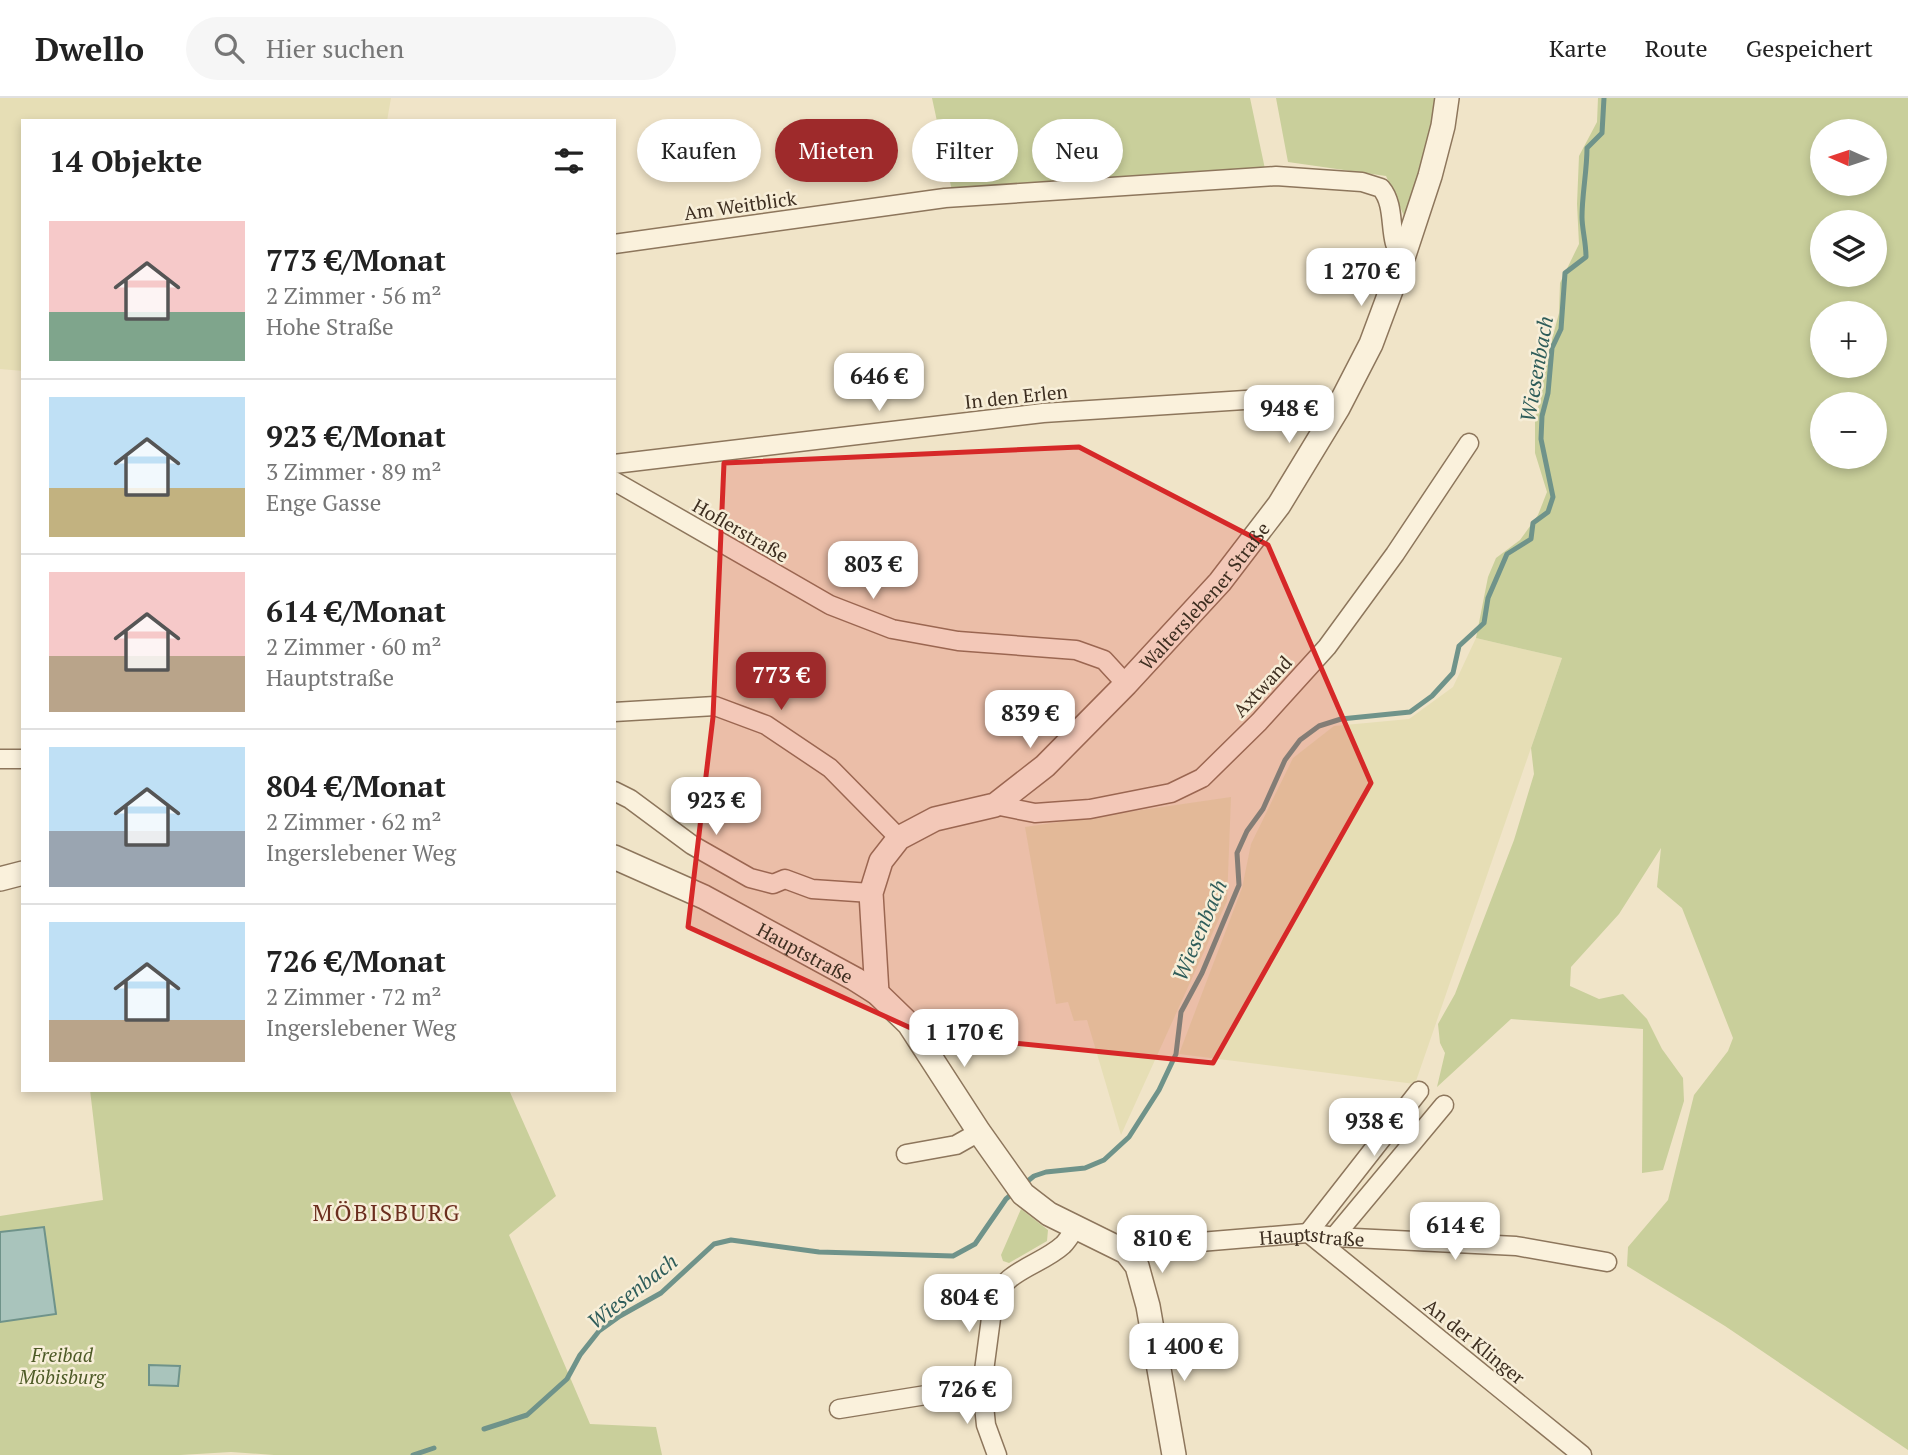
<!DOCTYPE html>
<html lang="de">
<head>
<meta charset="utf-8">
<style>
  :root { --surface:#fff; --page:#f6f6f6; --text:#222; --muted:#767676; --line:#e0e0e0; --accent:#9e2a2b }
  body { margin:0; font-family:"PT Serif",serif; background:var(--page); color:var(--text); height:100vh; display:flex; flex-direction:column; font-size:26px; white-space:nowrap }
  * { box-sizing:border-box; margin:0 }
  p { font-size:23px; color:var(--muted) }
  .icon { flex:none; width:38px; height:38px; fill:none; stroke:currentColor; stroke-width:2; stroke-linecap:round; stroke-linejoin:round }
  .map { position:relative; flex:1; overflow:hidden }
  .panel { position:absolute; left:21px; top:21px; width:595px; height:973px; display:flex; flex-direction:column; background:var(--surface); border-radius:0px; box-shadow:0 4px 10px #0003 }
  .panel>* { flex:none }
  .guide { position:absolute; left:637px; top:21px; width:665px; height:63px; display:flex; gap:14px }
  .needle { width:46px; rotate:273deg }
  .controls { position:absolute; left:1810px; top:21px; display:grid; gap:14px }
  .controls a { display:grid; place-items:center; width:77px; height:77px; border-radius:50%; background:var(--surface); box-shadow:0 4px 10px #0003; font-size:35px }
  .price { position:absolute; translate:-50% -60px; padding:0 16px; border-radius:14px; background:#fff; color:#222; font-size:23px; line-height:46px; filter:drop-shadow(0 2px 4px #0008) }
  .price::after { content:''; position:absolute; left:50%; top:42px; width:21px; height:16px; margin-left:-10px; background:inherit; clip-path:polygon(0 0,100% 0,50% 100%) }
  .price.current { background:var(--accent); color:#fff }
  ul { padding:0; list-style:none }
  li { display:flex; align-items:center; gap:21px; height:175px; padding:0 28px }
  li+li { border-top:2px solid var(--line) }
  li span { display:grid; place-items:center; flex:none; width:196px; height:140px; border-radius:0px; color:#555 }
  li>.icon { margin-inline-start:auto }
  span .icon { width:84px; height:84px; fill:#fffc; stroke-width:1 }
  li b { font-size:30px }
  h2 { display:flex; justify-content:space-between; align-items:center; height:84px; padding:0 28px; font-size:30px }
  .tag { padding:0 24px; border-radius:32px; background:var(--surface); box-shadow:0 4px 10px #0003; font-size:24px; line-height:63px }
  .tag.current { background:var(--accent); color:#fff }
  header { display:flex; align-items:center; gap:42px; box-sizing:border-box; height:98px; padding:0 35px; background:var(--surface); border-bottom:2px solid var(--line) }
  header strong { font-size:33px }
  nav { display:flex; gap:38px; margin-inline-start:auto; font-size:24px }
  .search { width:490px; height:63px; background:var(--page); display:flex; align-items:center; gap:18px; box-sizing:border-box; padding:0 24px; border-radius:38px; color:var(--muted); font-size:26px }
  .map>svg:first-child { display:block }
  .farmland { fill:#e6deb5 }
  .green { fill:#c9cf9b; fill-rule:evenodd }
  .water { fill:#a9c4bc; stroke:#6f938a; stroke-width:2 }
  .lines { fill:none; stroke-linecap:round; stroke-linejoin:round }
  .stream { stroke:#6f938a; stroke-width:5 }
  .minor-casing { stroke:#8d765c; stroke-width:21 }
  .tertiary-casing { stroke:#8d765c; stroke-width:26 }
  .minor { stroke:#faf1dc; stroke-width:18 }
  .tertiary { stroke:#faf1dc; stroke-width:23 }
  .marked { fill:#d62828; fill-opacity:0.2; stroke:#d62828; stroke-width:5; stroke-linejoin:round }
  .labels { text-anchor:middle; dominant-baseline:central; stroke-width:5; stroke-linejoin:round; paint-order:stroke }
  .street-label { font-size:19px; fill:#3d2e20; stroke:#f7eed8 }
  .park-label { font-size:19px; font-style:italic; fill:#4d5a26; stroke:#f7eed8 }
  .water-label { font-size:21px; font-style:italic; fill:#2f5d5a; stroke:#f7eed8 }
  .quarter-label { font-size:23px; letter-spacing:2px; fill:#6b2e1e; stroke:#f7eed8 }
</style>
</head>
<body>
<header>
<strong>Dwello</strong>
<div class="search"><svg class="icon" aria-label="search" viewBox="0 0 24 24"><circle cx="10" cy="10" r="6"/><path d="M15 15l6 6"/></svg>Hier suchen</div>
<nav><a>Karte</a><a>Route</a><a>Gespeichert</a></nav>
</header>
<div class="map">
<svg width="1908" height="1357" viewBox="0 0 1908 1357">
  <rect width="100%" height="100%" fill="#f0e4c8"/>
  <path class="farmland" d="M 0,0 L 391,0 L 387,23 L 23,23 L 23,273 L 0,271 Z
    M 1476,540 L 1562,560 L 1415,986 L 1179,956 L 1242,790 L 1251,746 L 1293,660 L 1334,628 L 1409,621 L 1453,589 Z
    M 1231,699 L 1227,803 L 1121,1037 L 1087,922 L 1074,923 L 1068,904 L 1056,906 L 1025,729 Z"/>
  <path class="green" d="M 932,0 L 1250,0 L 1265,71 L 952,93 Z
    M 1276,0 L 1438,0 L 1417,86 L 1405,120 L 1386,78 L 1288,64 Z
    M 1598,0 L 1908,0 L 1908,1352 L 1725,1228 L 1627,1168 L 1628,1149 L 1668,1102 L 1694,997 L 1728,953 L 1733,940 L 1682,810 L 1657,789 L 1661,750 L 1619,816 L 1571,869 L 1570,888 L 1599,901 L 1623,896 L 1647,921 L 1662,951 L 1683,980 L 1684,1003 L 1663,1072 L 1642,1075 L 1643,931 L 1511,921 L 1437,989 L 1445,955 L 1440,945 L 1438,926 L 1455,896 L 1514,742 L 1534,676 L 1531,650 L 1562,560 L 1476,540 L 1488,479 L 1496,460 L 1520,442 L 1538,417 L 1547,394 L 1535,355 L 1535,321 L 1540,302 L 1545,268 L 1559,215 L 1560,185 L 1579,146 L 1577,106 L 1579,58 L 1597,24 ZM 1822,33 L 1874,33 L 1874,86 L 1822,86 ZM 1822,124 L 1874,124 L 1874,177 L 1822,177 ZM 1822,215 L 1874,215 L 1874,268 L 1822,268 ZM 1822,306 L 1874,306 L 1874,359 L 1822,359 Z
    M 90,992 L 509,992 L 556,1098 L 509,1137 L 590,1326 L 656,1329 L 662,1357 L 274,1357 L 231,1354 L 180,1357 L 0,1357 L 0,1118 L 103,1102 Z
    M 1021,1111 L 1048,1132 L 1047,1143 L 1009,1165 L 1003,1163 L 1001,1157 Z"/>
  <path class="water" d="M 44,1129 L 56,1216 L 0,1224 L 0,1134 Z
    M 149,1267 L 180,1268 L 178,1288 L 149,1287 Z"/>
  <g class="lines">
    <path class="stream" d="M 1024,1086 L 1034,1078 L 1046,1074 L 1085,1070 L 1104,1062 L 1129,1039 L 1159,992 L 1176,956 L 1181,914 L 1202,875 L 1239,787 L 1237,755 L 1247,733 L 1263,711 L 1285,662 L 1300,642 L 1319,628 L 1341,621 L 1410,614 L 1432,598 L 1453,575 L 1459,548 L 1484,525 L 1488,500 L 1507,456 L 1531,441 L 1533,425 L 1548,414 L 1553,399 L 1541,341 L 1542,318 L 1548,295 L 1552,250 L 1561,231 L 1565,175 L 1586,159 C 1586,144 1582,131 1582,119 C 1582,96 1587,73 1587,50 L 1602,35 L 1604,0
      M 484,1331 L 527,1317 L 567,1281 L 580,1257 L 599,1233 L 620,1218 L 661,1195 L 714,1146 L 731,1142 L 819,1154 L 953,1158 L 975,1146 L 1006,1101 L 1013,1095
      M 413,1357 L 434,1350"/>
    <defs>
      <g id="minor">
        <path d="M 614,146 L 945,100 L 1276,78 L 1362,84 L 1381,90 C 1398,110 1386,143 1403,160"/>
        <path d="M 614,366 L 1043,315 L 1306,298 L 1338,310"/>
        <path d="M 614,383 L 830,507 L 892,531 L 958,543 L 1076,552 L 1104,562 L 1126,586"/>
        <path d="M 614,614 L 715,608 L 766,627 L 830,670 L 899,740"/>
        <path d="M 0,661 L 23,661"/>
        <path d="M 614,693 L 630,701 L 692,747 L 750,780 L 773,786 L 785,781 L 812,791 L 871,795"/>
        <path d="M 995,707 L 1035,715 L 1090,711 L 1171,695 L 1202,680 L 1259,624 L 1327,549 L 1395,456 L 1469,345"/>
        <path d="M 906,1056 L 956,1047 L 979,1034"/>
        <path d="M 1308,1135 L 1419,993"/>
        <path d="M 1311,1137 L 1582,1357"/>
        <path d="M 1334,1139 L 1444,1007"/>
        <path id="s1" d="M 1126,1154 L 1188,1145 L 1308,1135 L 1334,1139 L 1516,1148 L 1607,1164"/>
        <path d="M 839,1311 L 982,1288"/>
        <path d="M 997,1357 L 986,1327 L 982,1288 L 993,1205 C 1003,1172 1040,1168 1063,1147 C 1068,1142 1072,1135 1076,1129"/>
      </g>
      <g id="tertiary">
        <path id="s2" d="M 614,759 L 704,799 L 855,881 L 877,895 L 909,926 L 979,1034 L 1023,1096 L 1049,1116 L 1126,1154 L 1137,1168 L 1148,1208 L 1174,1357"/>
        <path d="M 0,781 L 23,775"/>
        <path id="s3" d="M 877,895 L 871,795 L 881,763 L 899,740 L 935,721 L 995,707 L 1045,668 L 1126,586 L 1220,484 L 1279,407 L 1338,310 L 1371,246 L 1403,160 L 1430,78 L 1443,28 L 1447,0"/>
      </g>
    </defs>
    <use href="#minor" class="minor-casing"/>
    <use href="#tertiary" class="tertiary-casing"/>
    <use href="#minor" class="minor"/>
    <use href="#tertiary" class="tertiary"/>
  </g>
  <path class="marked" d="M 1079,349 L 1268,447 L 1371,685 L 1213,965 L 924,936 L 688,829 L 713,619 L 724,365 Z"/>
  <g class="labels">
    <g class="street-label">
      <text transform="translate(740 107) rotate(-8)">Am Weitblick</text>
      <text transform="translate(1016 298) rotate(-6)">In den Erlen</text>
      <text transform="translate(741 432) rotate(30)">Hoflerstraße</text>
      <text stroke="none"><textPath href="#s3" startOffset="562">Walterslebener Straße</textPath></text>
      <text transform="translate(1262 588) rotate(-47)">Axtwand</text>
      <text stroke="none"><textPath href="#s2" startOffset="214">Hauptstraße</textPath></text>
      <text stroke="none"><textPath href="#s1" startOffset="187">Hauptstraße</textPath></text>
      <text transform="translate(1475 1243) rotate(39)">An der Klinger</text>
    </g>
    <g class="park-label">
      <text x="62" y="1256">Freibad<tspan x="62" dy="22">Möbisburg</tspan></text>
    </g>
    <g class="water-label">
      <text transform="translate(1536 271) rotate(-80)">Wiesenbach</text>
      <text transform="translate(1199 832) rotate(-67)">Wiesenbach</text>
      <text transform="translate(632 1193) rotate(-38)">Wiesenbach</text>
    </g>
    <g class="quarter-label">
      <text x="387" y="1114">MÖBISBURG</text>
    </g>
  </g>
</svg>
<div class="controls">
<a><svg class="needle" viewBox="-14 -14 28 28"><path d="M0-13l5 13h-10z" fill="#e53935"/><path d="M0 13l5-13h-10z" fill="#767676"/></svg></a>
<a><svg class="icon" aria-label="layers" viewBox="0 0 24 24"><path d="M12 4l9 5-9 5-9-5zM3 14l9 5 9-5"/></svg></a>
<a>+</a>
<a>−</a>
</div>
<b class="price" style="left:1361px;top:210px">1 270 €</b>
<b class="price" style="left:879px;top:315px">646 €</b>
<b class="price" style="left:1289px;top:347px">948 €</b>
<b class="price" style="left:873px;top:503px">803 €</b>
<b class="price current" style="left:781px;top:614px">773 €</b>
<b class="price" style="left:1030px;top:652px">839 €</b>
<b class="price" style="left:716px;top:739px">923 €</b>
<b class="price" style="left:964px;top:971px">1 170 €</b>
<b class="price" style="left:1374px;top:1060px">938 €</b>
<b class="price" style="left:1455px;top:1164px">614 €</b>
<b class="price" style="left:1162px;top:1177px">810 €</b>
<b class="price" style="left:969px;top:1236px">804 €</b>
<b class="price" style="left:1184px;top:1285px">1 400 €</b>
<b class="price" style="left:967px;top:1328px">726 €</b>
<div class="guide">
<a class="tag">Kaufen</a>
<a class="tag current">Mieten</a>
<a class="tag">Filter</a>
<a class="tag">Neu</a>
</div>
<section class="panel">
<h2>14 Objekte<svg class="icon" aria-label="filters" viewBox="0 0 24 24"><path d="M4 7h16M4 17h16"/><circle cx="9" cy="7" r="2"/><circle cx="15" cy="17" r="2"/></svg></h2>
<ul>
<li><span style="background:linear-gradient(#f6c9c9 65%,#7fa58c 0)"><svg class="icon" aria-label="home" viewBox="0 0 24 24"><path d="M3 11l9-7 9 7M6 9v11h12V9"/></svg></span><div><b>773 €/Monat</b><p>2 Zimmer · 56 m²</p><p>Hohe Straße</p></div></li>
<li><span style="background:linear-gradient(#bfe0f5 65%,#c2b280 0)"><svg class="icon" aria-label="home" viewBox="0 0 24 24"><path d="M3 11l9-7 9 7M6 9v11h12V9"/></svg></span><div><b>923 €/Monat</b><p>3 Zimmer · 89 m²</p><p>Enge Gasse</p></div></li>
<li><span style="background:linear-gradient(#f6c9c9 60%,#b9a48a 0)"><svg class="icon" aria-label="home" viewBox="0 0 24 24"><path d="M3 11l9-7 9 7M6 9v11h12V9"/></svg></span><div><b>614 €/Monat</b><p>2 Zimmer · 60 m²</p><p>Hauptstraße</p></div></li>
<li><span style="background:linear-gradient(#bfe0f5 60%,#9aa5b1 0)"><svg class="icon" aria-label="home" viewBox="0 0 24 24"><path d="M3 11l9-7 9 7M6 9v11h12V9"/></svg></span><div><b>804 €/Monat</b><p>2 Zimmer · 62 m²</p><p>Ingerslebener Weg</p></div></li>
<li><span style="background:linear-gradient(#bfe0f5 70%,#b9a48a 0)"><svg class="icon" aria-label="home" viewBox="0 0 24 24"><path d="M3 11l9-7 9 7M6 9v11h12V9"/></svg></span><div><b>726 €/Monat</b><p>2 Zimmer · 72 m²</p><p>Ingerslebener Weg</p></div></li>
</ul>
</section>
</div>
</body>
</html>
